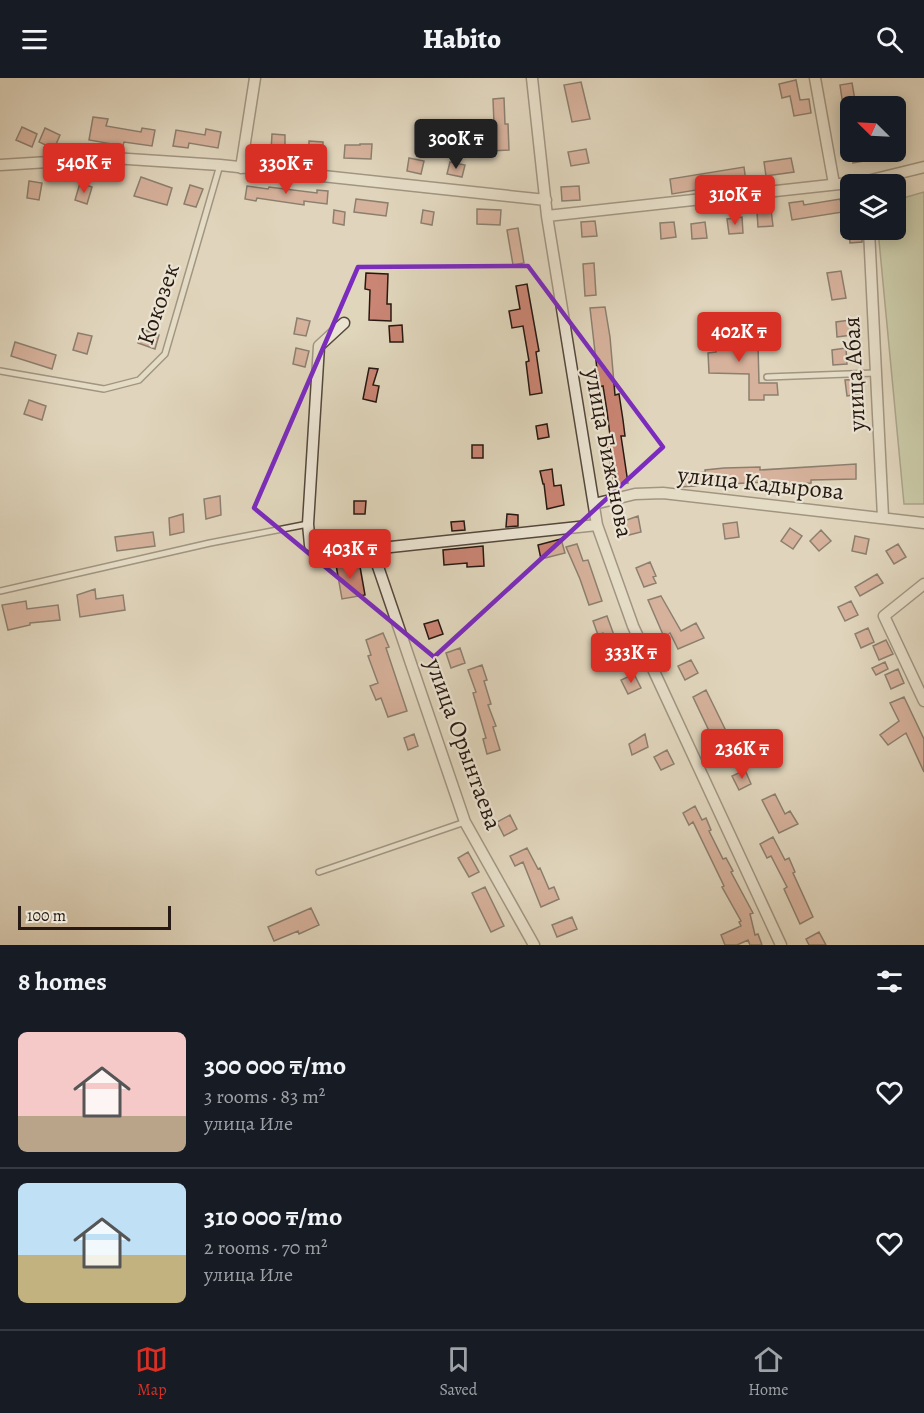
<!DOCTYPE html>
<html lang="en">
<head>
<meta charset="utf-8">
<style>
  :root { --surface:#171b24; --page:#20242c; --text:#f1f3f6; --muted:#9ea1a6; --line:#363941; --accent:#d93025 }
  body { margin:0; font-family:Alegreya,serif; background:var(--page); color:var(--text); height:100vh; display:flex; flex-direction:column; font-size:22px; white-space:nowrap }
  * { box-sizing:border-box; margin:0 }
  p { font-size:20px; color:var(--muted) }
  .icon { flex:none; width:33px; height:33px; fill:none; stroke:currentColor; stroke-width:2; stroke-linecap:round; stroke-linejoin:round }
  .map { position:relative; height:867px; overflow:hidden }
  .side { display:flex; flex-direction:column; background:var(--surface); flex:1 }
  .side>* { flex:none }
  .needle { width:39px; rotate:294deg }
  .buttons { position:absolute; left:840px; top:18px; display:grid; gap:12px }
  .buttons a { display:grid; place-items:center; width:66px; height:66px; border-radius:9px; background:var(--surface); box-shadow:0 3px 15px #0003; font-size:30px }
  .scale { position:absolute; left:18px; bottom:15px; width:153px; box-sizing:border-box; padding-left:6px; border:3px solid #261812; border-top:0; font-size:16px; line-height:21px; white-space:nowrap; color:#261812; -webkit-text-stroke:4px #ebe4d3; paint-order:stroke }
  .price { position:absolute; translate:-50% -51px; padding:0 14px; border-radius:6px; background:var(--accent); color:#fff; font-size:20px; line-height:39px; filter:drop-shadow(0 2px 3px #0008) }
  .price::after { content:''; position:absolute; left:50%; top:36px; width:18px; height:14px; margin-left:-9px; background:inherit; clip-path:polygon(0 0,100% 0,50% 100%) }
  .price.selected { background:#222; color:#fff }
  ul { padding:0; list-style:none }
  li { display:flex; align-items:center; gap:18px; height:150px; padding:0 18px }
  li+li { border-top:2px solid var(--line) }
  li span { display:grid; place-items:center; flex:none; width:168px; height:120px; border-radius:9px; color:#555 }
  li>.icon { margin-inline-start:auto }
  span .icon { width:72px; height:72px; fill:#fffc; stroke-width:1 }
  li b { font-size:26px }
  h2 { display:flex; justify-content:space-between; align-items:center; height:72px; padding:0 18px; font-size:26px }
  header { display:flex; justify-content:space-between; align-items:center; height:78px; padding:0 18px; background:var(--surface); font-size:27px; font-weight:800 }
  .dock { display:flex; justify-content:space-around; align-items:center; height:84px; border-top:2px solid var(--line); background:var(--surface); font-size:16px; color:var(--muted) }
  .dock a { display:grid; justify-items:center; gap:3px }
  .dock .selected { color:var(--accent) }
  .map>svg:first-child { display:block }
  .green { fill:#b1be92; stroke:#6c6b52; stroke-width:1.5 }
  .building { fill:#ca8574; stroke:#261812; stroke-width:1.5 }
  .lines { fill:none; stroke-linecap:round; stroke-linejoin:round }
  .service-casing { stroke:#54483c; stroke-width:8 }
  .minor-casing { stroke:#54483c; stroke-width:13 }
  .service { stroke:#ebe4d3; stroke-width:5 }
  .minor { stroke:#ebe4d3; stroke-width:10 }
  .marked { fill:none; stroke:#7b2cbf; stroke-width:4.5; stroke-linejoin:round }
  .labels { text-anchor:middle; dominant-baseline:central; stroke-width:4.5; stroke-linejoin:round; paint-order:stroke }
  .street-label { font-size:24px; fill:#261812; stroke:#ebe4d3 }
</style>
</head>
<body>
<header><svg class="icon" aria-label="menu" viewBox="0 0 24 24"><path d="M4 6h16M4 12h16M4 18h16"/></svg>Habito<svg class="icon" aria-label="search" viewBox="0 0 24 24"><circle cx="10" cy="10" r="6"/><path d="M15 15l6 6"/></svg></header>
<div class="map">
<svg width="924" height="867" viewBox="0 0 924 867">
  <rect width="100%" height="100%" fill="#e0d6bc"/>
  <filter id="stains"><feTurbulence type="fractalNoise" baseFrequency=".00333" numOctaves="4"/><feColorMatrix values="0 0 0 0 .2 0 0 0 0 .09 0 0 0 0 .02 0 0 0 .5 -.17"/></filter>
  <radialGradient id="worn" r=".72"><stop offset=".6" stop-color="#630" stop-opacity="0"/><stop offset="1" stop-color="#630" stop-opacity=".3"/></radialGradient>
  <path class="green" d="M 924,114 L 924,426 L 904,426 L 878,152 L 896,152 L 896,122 Z"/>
  <path class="building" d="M 796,2 L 800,22 L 809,21 L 811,35 L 794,38 L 790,18 L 782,20 L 779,6 Z
    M 581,4 L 590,41 L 572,44 L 564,7 Z
    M 852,5 L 856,28 L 843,28 L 840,7 Z
    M 504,20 L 505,46 L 508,46 L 509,72 L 490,73 L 489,47 L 494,46 L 493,21 Z
    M 93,39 L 108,41 L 106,48 L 141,54 L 142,50 L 155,52 L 152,68 L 124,64 L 123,68 L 89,62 Z
    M 22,49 L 37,56 L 32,69 L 16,62 Z
    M 45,50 L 60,57 L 54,71 L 39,64 Z
    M 206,51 L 221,54 L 218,70 L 189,65 L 188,70 L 173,68 L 176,52 L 205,57 Z
    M 272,56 L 285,57 L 285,74 L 271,73 Z
    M 309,63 L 323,64 L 323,80 L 309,80 Z
    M 360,66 L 372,66 L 371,81 L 344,80 L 345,67 L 360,67 Z
    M 586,71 L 589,85 L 571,88 L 568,74 Z
    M 851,74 L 864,74 L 865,83 L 853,85 Z
    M 409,80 L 424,83 L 421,96 L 407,93 Z
    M 791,80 L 794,94 L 766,98 L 764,84 Z
    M 450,84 L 465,87 L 462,99 L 447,96 Z
    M 744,89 L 746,104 L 672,116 L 670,101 Z
    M 141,99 L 172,110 L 167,127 L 134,118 Z
    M 29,103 L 42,105 L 39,122 L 27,120 Z
    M 80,105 L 92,109 L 87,126 L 75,122 Z
    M 190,107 L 203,111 L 196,129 L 184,126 Z
    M 247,108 L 268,111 L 269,109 L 317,115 L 317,112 L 328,113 L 327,126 L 304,123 L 304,127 L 257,120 L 256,123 L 245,121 Z
    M 579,108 L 580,122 L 562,123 L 561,109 Z
    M 356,121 L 388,125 L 386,138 L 354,134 Z
    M 840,121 L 843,134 L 792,142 L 789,125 L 803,123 L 804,127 Z
    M 477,131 L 501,132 L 500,147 L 477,146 Z
    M 334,132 L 345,134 L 344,147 L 333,145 Z
    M 423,132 L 434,134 L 432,147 L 421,145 Z
    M 771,132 L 773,148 L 758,149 L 757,134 Z
    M 742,139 L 743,155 L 729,156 L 727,141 Z
    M 595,143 L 597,158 L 582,159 L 581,144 Z
    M 674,144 L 676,159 L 661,161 L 660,145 Z
    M 705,144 L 707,160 L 692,161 L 691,146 Z
    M 518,150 L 524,185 L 513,187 L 507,152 Z
    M 849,152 L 862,152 L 862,164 L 850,165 Z
    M 594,185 L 596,217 L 585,218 L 583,186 Z
    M 841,193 L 846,220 L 832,222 L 827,195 Z
    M 366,195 L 388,196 L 387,226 L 391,226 L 391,243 L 369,242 L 370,212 L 365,211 Z
    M 527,206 L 539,273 L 536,274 L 542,315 L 530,317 L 526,284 L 529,283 L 523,248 L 512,250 L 509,233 L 520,231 L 516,208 Z
    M 605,229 L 610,259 L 615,317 L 619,316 L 623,342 L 625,358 L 621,358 L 628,405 L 614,407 L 607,366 L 611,366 L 607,333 L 603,308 L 599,309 L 590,230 Z
    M 297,240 L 310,243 L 306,258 L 294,256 Z
    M 850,242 L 852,257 L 837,259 L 836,244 Z
    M 715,246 L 729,246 L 730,268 L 758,267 L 759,305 L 777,305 L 778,317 L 764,317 L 764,322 L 749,322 L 749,296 L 709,295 L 708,275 L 716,274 Z
    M 402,247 L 403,264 L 390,264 L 389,248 Z
    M 142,251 L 159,257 L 155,271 L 138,265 Z
    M 78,255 L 92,258 L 87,276 L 73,272 Z
    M 15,264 L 56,277 L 52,291 L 11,278 Z
    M 296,270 L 309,273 L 305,289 L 293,286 Z
    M 846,270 L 847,286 L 833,287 L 832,272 Z
    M 369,290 L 378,291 L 373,307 L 379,308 L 376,324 L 363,321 Z
    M 859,301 L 861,316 L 847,318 L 845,302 Z
    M 29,322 L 46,328 L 42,342 L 24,336 Z
    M 547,346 L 549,359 L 538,361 L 536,348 Z
    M 472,367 L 483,367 L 483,380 L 472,380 Z
    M 856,386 L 856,401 L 811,402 L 811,405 L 784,407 L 770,407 L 770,404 L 746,405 L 680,409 L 679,395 L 705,394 L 705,392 L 724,390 L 760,389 L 760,392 Z
    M 552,391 L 554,408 L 561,407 L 564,427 L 547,431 L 544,406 L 543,406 L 540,393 Z
    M 220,418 L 221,437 L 206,441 L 204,421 Z
    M 354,423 L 366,423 L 365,436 L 354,436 Z
    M 183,436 L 184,454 L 170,457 L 169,440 Z
    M 507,436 L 518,437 L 518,448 L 506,449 Z
    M 638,438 L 641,454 L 625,458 L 621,444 Z
    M 464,443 L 465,452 L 452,453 L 451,444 Z
    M 737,444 L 739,459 L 725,461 L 723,446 Z
    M 790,450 L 802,458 L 793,471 L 781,463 Z
    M 821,452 L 831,463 L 819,473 L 810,463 Z
    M 153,454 L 155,468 L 117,473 L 115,459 Z
    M 855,458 L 869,461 L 866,476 L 852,473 Z
    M 561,461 L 565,475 L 541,481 L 538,467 Z
    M 577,466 L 583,483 L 588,482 L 602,523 L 589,527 L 580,501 L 566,469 Z
    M 898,466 L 906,479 L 894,486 L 886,473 Z
    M 483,468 L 484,488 L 467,489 L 467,485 L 444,487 L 443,472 Z
    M 359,483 L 365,517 L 342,521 L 336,487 Z
    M 650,484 L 656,498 L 653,499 L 656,505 L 644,509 L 636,490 Z
    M 877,496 L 883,505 L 860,518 L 855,509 Z
    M 95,511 L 96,521 L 123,517 L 125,532 L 80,539 L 77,517 Z
    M 661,518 L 681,553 L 696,545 L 704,560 L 678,571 L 670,555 L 664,559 L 648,522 Z
    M 26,523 L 27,531 L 58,527 L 60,542 L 30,545 L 30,547 L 8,552 L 2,527 Z
    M 851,523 L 858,537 L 845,543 L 838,529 Z
    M 607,538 L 615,560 L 620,559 L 625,573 L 611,578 L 603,555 L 598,557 L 593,543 Z
    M 438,542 L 443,556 L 429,561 L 424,546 Z
    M 868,550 L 874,564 L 861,570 L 855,556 Z
    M 383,555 L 389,569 L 386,570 L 407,633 L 388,639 L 381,620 L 376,622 L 370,608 L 378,605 L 368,578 L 371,577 L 366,562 Z
    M 886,562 L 893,576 L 879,582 L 873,568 Z
    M 460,570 L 465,585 L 451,590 L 446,575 Z
    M 691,582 L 698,595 L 685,602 L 678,588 Z
    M 885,584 L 888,591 L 876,597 L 872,590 Z
    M 482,587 L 487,602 L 484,603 L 491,626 L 488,627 L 496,648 L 493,649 L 500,672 L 487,676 L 483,661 L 486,660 L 473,615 L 476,614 L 468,592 Z
    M 898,591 L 904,605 L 891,611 L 885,597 Z
    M 634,596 L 641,610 L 628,616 L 621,602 Z
    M 706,612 L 731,663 L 732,662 L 739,676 L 726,683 L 713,656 L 711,657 L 693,619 Z
    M 904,619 L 924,661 L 924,694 L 906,655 L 888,667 L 880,657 L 899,643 L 890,625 Z
    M 414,656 L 418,668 L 408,672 L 404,660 Z
    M 645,656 L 648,669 L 632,677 L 629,666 Z
    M 667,672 L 674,686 L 661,692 L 654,679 Z
    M 745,692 L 751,706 L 739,712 L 732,698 Z
    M 775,716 L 785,736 L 790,733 L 798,746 L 779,755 L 762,722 Z
    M 695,728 L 702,742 L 706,740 L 711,752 L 709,753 L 723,781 L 726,780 L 733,793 L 731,794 L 753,835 L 750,836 L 755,857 L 758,856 L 762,867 L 750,867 L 748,862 L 737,867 L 725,867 L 721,857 L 741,848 L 739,844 L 741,843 L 722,809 L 724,808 L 693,744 L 689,747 L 683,735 Z
    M 510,737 L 517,751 L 504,758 L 497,744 Z
    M 773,759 L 785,782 L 789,780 L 795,794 L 793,795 L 813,839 L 800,846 L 784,811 L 787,809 L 771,778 L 767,780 L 760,766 Z
    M 527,770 L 538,791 L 540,790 L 549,811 L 554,809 L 559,821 L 541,829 L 523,784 L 515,788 L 510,778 Z
    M 468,774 L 479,794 L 469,799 L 458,780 Z
    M 485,809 L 504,848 L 491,854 L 472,815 Z
    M 311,830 L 319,847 L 299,856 L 298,853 L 274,863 L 268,849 Z
    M 572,839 L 577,851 L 557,859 L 552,847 Z
    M 819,854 L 826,867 L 809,867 L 806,861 Z"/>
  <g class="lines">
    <defs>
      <path id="service" d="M 0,293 L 104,311 L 139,302 L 165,276 L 220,87
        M 767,299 L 875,295
        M 0,513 L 210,465 L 308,446
        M 319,794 L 465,744"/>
      <path id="minor" d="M 532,0 L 547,138 L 597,447 L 633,548 L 781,867
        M 815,0 L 834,106
        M 0,87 L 113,80 L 220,87 L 546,122
        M 241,90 L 255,0
        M 547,138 L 867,103 L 924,89
        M 869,152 L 883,439
        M 344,245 L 319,268 L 308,446 L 310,467 L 372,471 L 597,447
        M 594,426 L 635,416 L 663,415 L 924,445
        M 372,471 L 465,744 L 534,867
        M 924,506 L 884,538 L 924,623"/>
    </defs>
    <use href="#service" class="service-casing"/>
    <use href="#minor" class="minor-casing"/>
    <use href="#service" class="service"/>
    <use href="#minor" class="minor"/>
  </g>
  <path d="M0 0H924V867H0ZM 528,188 L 663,369 L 434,579 L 254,430 L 358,189 Z" fill="#e0d6bc" fill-opacity=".55" fill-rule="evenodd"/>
  <path class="marked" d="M 528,188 L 663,369 L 434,579 L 254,430 L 358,189 Z"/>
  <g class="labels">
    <g class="street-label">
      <text transform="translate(158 226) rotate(-71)">Кокозек</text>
      <text transform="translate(854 296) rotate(-93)">улица Абая</text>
      <text transform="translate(609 375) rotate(79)">улица Бижанова</text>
      <text transform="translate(761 405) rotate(6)">улица Кадырова</text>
      <text transform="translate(464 666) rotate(70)">улица Орынтаева</text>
    </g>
  </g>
  <rect width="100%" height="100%" filter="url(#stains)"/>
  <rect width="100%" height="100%" fill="url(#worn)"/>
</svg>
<div class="buttons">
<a><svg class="needle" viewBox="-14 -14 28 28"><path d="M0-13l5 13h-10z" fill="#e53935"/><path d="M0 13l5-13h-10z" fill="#9ea1a6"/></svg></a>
<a><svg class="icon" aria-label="layers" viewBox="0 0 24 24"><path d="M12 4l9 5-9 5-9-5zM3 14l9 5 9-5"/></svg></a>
</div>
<div class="scale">100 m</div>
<b class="price selected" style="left:456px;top:92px">300K ₸</b>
<b class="price" style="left:84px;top:116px">540K ₸</b>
<b class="price" style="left:286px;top:117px">330K ₸</b>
<b class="price" style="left:735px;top:148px">310K ₸</b>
<b class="price" style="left:739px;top:285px">402K ₸</b>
<b class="price" style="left:350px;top:502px">403K ₸</b>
<b class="price" style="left:631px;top:606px">333K ₸</b>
<b class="price" style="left:742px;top:702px">236K ₸</b>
</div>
<section class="side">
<h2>8 homes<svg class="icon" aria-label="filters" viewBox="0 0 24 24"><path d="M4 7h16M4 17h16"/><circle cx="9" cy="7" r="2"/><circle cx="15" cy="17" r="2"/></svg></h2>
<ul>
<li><span style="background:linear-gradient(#f6c9c9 70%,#b9a48a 0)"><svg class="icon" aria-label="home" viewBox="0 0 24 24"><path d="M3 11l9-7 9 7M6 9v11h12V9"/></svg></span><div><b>300 000 ₸/mo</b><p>3 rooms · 83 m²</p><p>улица Иле</p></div><svg class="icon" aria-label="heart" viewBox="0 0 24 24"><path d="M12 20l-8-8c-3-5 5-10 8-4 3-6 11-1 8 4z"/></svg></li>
<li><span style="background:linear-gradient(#bfe0f5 60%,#c2b280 0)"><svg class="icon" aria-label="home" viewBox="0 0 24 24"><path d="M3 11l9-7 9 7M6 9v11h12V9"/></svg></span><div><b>310 000 ₸/mo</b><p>2 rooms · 70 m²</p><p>улица Иле</p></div><svg class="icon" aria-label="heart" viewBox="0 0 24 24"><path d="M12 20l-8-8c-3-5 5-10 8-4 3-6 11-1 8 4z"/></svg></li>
</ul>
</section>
<nav class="dock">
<a class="selected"><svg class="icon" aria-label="map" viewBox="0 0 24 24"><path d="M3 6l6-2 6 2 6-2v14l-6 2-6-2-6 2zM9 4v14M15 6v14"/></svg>Map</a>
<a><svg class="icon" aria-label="saved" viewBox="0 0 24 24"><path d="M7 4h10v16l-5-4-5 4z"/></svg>Saved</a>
<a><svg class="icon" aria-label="home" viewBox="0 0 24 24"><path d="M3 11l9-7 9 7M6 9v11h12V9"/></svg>Home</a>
</nav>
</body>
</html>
